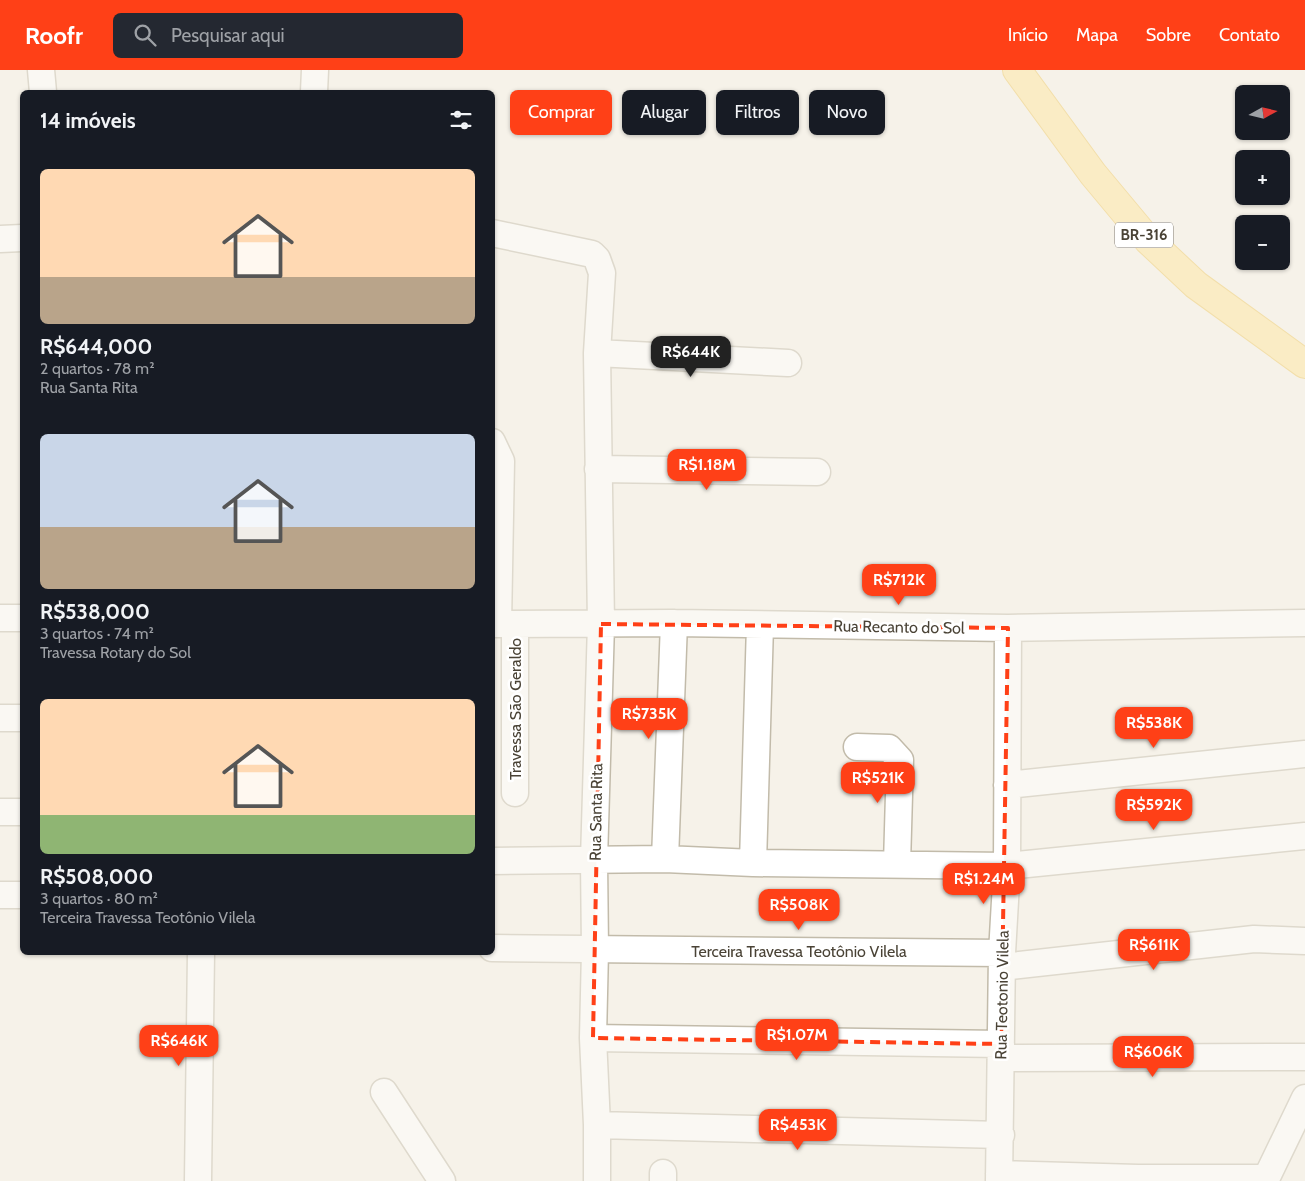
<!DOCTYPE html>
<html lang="pt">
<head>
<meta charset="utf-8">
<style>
  :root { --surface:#171b24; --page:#242831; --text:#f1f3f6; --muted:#9ea1a6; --accent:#ff4017 }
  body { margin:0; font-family:Cabin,sans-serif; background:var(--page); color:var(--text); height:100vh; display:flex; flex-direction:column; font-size:19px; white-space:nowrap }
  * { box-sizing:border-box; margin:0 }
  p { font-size:16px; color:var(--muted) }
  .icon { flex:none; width:28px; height:28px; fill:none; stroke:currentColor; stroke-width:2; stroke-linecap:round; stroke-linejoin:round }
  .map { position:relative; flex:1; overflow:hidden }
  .side { position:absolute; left:20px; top:20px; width:475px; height:865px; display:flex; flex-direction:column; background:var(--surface); border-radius:8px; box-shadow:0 1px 4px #0004 }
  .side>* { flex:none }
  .banner { position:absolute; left:510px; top:20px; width:475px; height:45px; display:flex; gap:10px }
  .needle { width:32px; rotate:82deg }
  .tools { position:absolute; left:1235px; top:15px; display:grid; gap:10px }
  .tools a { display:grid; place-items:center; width:55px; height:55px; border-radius:8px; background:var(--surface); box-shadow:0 1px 4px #0004; font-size:25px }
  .price { position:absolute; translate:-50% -42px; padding:0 11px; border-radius:10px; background:var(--accent); color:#fff; font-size:16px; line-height:32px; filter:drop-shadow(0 1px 2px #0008) }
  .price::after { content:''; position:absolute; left:50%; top:30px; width:15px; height:11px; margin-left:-8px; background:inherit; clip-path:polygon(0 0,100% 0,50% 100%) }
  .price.active { background:#222; color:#fff }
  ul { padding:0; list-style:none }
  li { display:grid; align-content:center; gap:10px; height:265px; padding:0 20px }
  li span { display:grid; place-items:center; height:155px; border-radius:8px; color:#555 }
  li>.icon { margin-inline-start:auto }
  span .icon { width:90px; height:90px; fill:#fffc; stroke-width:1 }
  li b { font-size:21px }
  h2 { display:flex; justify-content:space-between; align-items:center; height:60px; padding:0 20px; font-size:21px }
  .chip { padding:0 18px; border-radius:8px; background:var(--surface); box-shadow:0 1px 4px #0004; font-size:18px; line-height:45px }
  .chip.active { background:var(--accent); color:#fff }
  header { display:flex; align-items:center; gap:30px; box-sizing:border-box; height:70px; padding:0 25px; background:var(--accent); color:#fff }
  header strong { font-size:24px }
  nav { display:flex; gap:28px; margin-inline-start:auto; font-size:18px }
  .search { width:350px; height:45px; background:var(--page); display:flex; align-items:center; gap:12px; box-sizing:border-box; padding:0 18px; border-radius:8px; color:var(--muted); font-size:19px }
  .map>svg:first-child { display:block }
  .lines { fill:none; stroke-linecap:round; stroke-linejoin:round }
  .minor-casing { stroke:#c2bbaa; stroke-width:29 }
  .major-casing { stroke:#eec75e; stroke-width:30 }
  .minor { stroke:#fff; stroke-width:26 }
  .major { stroke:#ffe499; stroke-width:28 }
  .marked { fill:none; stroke:#ff4017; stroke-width:4; stroke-dasharray:10 6; stroke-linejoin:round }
  .labels { text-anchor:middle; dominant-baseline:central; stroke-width:5; stroke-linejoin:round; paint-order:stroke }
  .shield { fill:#fff; stroke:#807b72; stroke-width:1 }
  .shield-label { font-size:15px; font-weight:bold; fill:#4a4336 }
  .street-label { font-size:16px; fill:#4a4336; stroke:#fff }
</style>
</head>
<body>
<header>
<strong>Roofr</strong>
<div class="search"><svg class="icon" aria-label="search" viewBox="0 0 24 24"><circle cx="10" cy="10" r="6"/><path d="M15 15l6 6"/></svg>Pesquisar aqui</div>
<nav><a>Início</a><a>Mapa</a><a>Sobre</a><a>Contato</a></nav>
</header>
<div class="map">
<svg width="1305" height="1111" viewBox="0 0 1305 1111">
  <rect width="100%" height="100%" fill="#f6f2e9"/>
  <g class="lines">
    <defs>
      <path id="minor" d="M 41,0 L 43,22
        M 314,22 L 315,0
        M 492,163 L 592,184 L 597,189 L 602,203 L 597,283 L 601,554 L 594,790 L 595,880 L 593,968 L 597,1055 L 597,1111
        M 0,169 L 22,168
        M 597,283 L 788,293
        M 492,372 L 501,391 L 498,554
        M 598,399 L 817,402
        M 0,548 L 22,548
        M 492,554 L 674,553 L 1008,558 L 1305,553
        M 515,555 L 515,723
        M 0,648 L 22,648
        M 857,677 L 889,678 L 900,690 L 897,794
        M 1007,715 L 1305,684
        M 0,742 L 22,742
        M 665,789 L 674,553
        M 492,791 L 665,789 L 753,793 L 1007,796 L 1305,766
        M 753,793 L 760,555
        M 0,825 L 22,825
        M 492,878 L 1002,883
        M 1002,897 L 1254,869 L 1305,871
        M 593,968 L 1001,974
        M 1001,988 L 1305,987
        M 384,1022 L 442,1111
        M 597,1055 L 1001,1065
        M 663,1103 L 663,1111
        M 999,1104 L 1138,1108 L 1266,1108
        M 198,1111 L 201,882
        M 999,1111 L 1002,883 L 1007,796 L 1008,558
        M 1265,1111 L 1305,1028"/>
      <path id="major" d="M 1017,0 L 1093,104 L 1148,170 L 1196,215 L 1305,294"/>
    </defs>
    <use href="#minor" class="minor-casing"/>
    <use href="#major" class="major-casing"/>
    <use href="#minor" class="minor"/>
    <use href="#major" class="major"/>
  </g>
  <path d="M0 0H1305V1111H0ZM 601,554 L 1008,558 L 1001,974 L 593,968 Z" fill="#f6f2e9" fill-opacity=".55" fill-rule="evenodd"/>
  <path class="marked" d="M 601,554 L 1008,558 L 1001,974 L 593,968 Z"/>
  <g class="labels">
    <rect class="shield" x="1115" y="152.5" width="58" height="25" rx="4"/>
    <g class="shield-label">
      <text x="1144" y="165">BR-316</text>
    </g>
    <g class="street-label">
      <text transform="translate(899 557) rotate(1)">Rua Recanto do Sol</text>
      <text transform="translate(515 639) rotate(-90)">Travessa São Geraldo</text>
      <text transform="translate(596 742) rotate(-89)">Rua Santa Rita</text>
      <text x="799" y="881">Terceira Travessa Teotônio Vilela</text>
      <text transform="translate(1002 925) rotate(-89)">Rua Teotonio Vilela</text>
    </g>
  </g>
</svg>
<div class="tools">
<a><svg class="needle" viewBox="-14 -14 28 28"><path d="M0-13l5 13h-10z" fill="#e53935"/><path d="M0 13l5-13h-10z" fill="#9ea1a6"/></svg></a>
<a>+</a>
<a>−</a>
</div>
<b class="price active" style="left:691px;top:308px">R$644K</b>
<b class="price" style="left:707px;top:421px">R$1.18M</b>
<b class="price" style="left:899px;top:536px">R$712K</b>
<b class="price" style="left:649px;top:670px">R$735K</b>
<b class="price" style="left:1154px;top:679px">R$538K</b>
<b class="price" style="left:878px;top:734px">R$521K</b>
<b class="price" style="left:1154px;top:761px">R$592K</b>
<b class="price" style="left:984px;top:835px">R$1.24M</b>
<b class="price" style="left:799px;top:861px">R$508K</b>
<b class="price" style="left:1154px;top:901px">R$611K</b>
<b class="price" style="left:797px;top:991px">R$1.07M</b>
<b class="price" style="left:179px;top:997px">R$646K</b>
<b class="price" style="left:1153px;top:1008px">R$606K</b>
<b class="price" style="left:798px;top:1081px">R$453K</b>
<div class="banner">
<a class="chip active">Comprar</a>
<a class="chip">Alugar</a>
<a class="chip">Filtros</a>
<a class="chip">Novo</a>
</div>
<section class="side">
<h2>14 imóveis<svg class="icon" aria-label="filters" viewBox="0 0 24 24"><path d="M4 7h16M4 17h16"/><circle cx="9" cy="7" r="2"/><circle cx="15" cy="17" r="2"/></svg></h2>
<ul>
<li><span style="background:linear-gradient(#ffd9b3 70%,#b9a48a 0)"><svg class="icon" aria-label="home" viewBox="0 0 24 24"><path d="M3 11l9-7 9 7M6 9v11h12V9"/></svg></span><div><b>R$644,000</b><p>2 quartos · 78 m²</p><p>Rua Santa Rita</p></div></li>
<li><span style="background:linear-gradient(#c9d6e8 60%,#b9a48a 0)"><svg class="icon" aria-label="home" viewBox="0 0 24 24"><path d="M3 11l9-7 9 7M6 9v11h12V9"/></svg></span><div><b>R$538,000</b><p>3 quartos · 74 m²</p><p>Travessa Rotary do Sol</p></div></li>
<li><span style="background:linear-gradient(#ffd9b3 75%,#8fb573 0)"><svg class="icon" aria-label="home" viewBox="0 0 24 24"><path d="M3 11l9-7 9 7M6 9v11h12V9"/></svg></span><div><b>R$508,000</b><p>3 quartos · 80 m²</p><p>Terceira Travessa Teotônio Vilela</p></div></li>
</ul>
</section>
</div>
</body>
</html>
